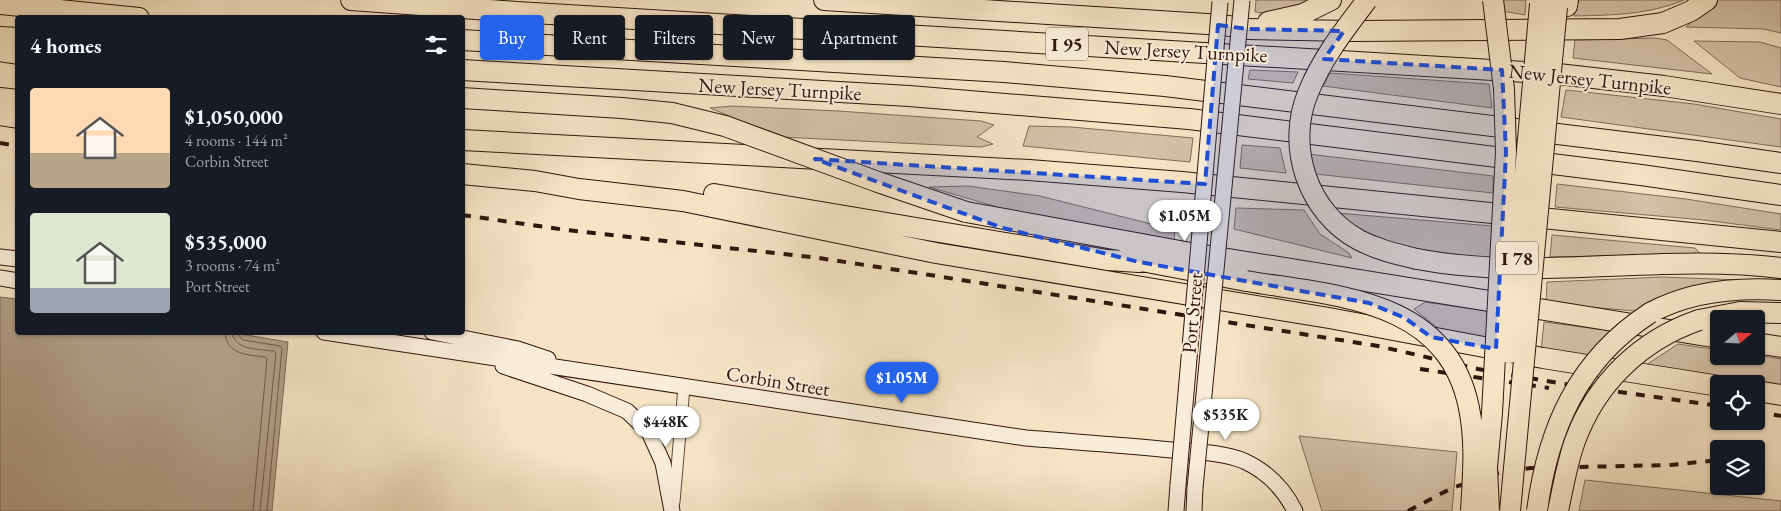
<!DOCTYPE html>
<html lang="en">
<head>
<meta charset="utf-8">
<style>
  :root { --surface:#171b24; --page:#20242c; --text:#f1f3f6; --muted:#9ea1a6; --accent:#2563eb }
  body { margin:0; font-family:"EB Garamond",serif; background:var(--page); color:var(--text); height:100vh; display:flex; flex-direction:column; font-size:19px; white-space:nowrap }
  * { box-sizing:border-box; margin:0 }
  p { font-size:16px; color:var(--muted) }
  .icon { flex:none; width:28px; height:28px; fill:none; stroke:currentColor; stroke-width:2; stroke-linecap:round; stroke-linejoin:round }
  .map { position:relative; flex:1; overflow:hidden }
  .drawer { position:absolute; left:15px; top:15px; width:450px; height:320px; display:flex; flex-direction:column; background:var(--surface); border-radius:5px; box-shadow:0 1px 4px #0004 }
  .drawer>* { flex:none }
  .hud { position:absolute; left:480px; top:15px; width:475px; height:45px; display:flex; gap:10px }
  .needle { width:32px; rotate:71deg }
  .controls { position:absolute; left:1710px; top:310px; display:grid; gap:10px }
  .controls a { display:grid; place-items:center; width:55px; height:55px; border-radius:5px; background:var(--surface); box-shadow:0 1px 4px #0004; font-size:25px }
  .price { position:absolute; translate:-50% -42px; padding:0 11px; border-radius:18px; background:#fff; color:#222; font-size:16px; line-height:32px; filter:drop-shadow(0 1px 2px #0008) }
  .price::after { content:''; position:absolute; left:50%; top:30px; width:15px; height:11px; margin-left:-8px; background:inherit; clip-path:polygon(0 0,100% 0,50% 100%) }
  .price.on { background:var(--accent); color:#fff }
  ul { padding:0; list-style:none }
  li { display:flex; align-items:center; gap:15px; height:125px; padding:0 15px }
  li span { display:grid; place-items:center; flex:none; width:140px; height:100px; border-radius:5px; color:#555 }
  li>.icon { margin-inline-start:auto }
  span .icon { width:60px; height:60px; fill:#fffc; stroke-width:1 }
  li b { font-size:21px }
  h2 { display:flex; justify-content:space-between; align-items:center; height:60px; padding:0 15px; font-size:21px }
  .chip { padding:0 18px; border-radius:5px; background:var(--surface); box-shadow:0 1px 4px #0004; font-size:18px; line-height:45px }
  .chip.on { background:var(--accent); color:#fff }
  .map>svg:first-child { display:block }
  .green { fill:#d4c1a6; stroke:#826b59 }
  .water { fill:#b29e86; stroke:#7e6755 }
  .lines { fill:none; stroke-linecap:round; stroke-linejoin:round }
  .shore { stroke:#705a49; stroke-width:1 }
  .street-casing { stroke:#61493a; stroke-width:13 }
  .secondary-casing { stroke:#2f150c; stroke-width:17 }
  .highway-casing { stroke:#2f150c; stroke-width:22 }
  .street { stroke:#f9edd9; stroke-width:11 }
  .secondary { stroke:#f9edd9; stroke-width:15 }
  .highway { stroke:#f6e4c5; stroke-width:20 }
  .rail { stroke:#2f150c; stroke-width:4; stroke-dasharray:9 9; stroke-linecap:butt }
  .secondary-bridge-casing { stroke:#2f150c; stroke-width:17; stroke-linecap:butt }
  .highway-bridge-casing { stroke:#2f150c; stroke-width:22; stroke-linecap:butt }
  .secondary-bridge { stroke:#f9edd9; stroke-width:15 }
  .highway-bridge { stroke:#f6e4c5; stroke-width:20 }
  .marked { fill:#1d4ed8; fill-opacity:0.2; stroke:#1d4ed8; stroke-width:4; stroke-dasharray:10 6; stroke-linejoin:round }
  .labels { text-anchor:middle; dominant-baseline:central; stroke-width:4; stroke-linejoin:round; paint-order:stroke }
  .shield { fill:#f9edd9; stroke:#6c564a; stroke-width:1 }
  .shield-label { font-size:19px; font-weight:bold; fill:#2f150c }
  .street-label { font-size:20px; fill:#2f150c; stroke:#f9edd9 }
</style>
</head>
<body>
<div class="map">
<svg width="1781" height="511" viewBox="0 0 1781 511">
  <rect width="100%" height="100%" fill="#f6e4c5"/>
  <filter id="stains"><feTurbulence type="fractalNoise" baseFrequency=".004" numOctaves="4"/><feColorMatrix values="0 0 0 0 .2 0 0 0 0 .09 0 0 0 0 .02 0 0 0 .5 -.17"/></filter>
  <radialGradient id="worn" r=".72"><stop offset=".6" stop-color="#630" stop-opacity="0"/><stop offset="1" stop-color="#630" stop-opacity=".3"/></radialGradient>
  <path class="green" d="M 1256,0 L 1310,0 L 1277,14 L 1255,12 Z
    M 1501,0 L 1526,0 L 1525,15 L 1502,11 Z
    M 1576,0 L 1684,0 C 1647,15 1613,15 1574,16 Z
    M 1716,0 L 1781,0 L 1781,33 L 1764,29 L 1686,27 Z
    M 1655,38 L 1667,40 L 1712,74 L 1573,58 L 1575,40 Z
    M 1694,41 L 1760,42 L 1781,48 L 1781,87 L 1740,78 Z
    M 1250,70 L 1298,72 L 1293,83 L 1248,79 Z
    M 1330,73 L 1489,84 L 1492,108 L 1323,86 Z
    M 1566,90 L 1694,104 L 1781,119 L 1781,147 L 1561,117 Z
    M 732,106 L 838,111 L 981,121 L 994,125 L 977,137 L 993,144 L 981,147 L 781,137 L 710,108 Z
    M 1029,126 L 1071,127 L 1193,138 L 1190,162 L 1023,146 Z
    M 1242,145 L 1280,148 L 1286,173 L 1240,168 Z
    M 1308,154 L 1493,176 L 1493,193 L 1315,174 Z
    M 1557,184 L 1686,199 L 1781,214 L 1781,230 L 1704,220 L 1555,207 Z
    M 968,186 L 1040,196 L 1175,230 L 1174,242 L 1038,219 L 929,187 Z
    M 1236,208 L 1304,210 L 1320,234 L 1349,253 L 1352,258 L 1234,229 Z
    M 1337,213 L 1492,226 L 1492,262 L 1410,249 L 1367,235 Z
    M 1552,235 L 1695,248 L 1701,254 L 1550,257 Z
    M 1662,277 L 1768,281 L 1675,294 L 1634,311 L 1546,303 L 1547,282 Z
    M 1425,302 L 1487,311 L 1486,340 L 1443,332 L 1414,309 Z
    M 1544,322 L 1613,331 L 1586,358 L 1541,351 Z
    M 1678,344 L 1719,350 L 1719,356 L 1756,355 L 1781,359 L 1781,385 L 1646,365 Z
    M 1299,436 L 1457,452 L 1452,511 L 1322,511 Z
    M 1585,480 L 1781,501 L 1781,511 L 1579,511 Z"/>
  <path class="water" d="M 0,297 L 17,299 L 18,332 L 229,332 L 288,342 L 272,511 L 0,511 Z"/>
  <g class="lines">
    <path class="shore" d="M 225,332 C 226,355 248,355 266,357 L 267,359 L 253,511
      M 232,332 C 234,351 260,349 274,351 L 276,353 L 260,511
      M 239,332 L 240,337 L 243,340 L 280,346 L 282,348 L 267,511"/>
    <defs>
      <path id="street" d="M 674,502 L 684,387"/>
      <path id="secondary" d="M 0,257 L 18,259
        M 0,278 L 18,281
        M 324,332 L 1026,438 C 1075,442 1123,445 1172,450 C 1196,452 1222,452 1244,461 C 1266,471 1284,489 1295,511
        M 432,332 L 518,349 L 548,359
        M 503,366 L 587,394 L 627,411 L 649,432 L 663,463 L 672,511
        M 1176,511 L 1178,485
        M 1194,511 L 1195,488"/>
      <path id="highway" d="M 351,0 L 517,12 L 1558,74 L 1664,86 L 1781,104
        M 824,0 L 1223,25 L 1248,29 L 1352,31 L 1620,29 L 1663,23 L 1691,11 L 1707,0
        M 0,4 L 139,18
        M 1567,6 L 1568,0
        M 1268,22 L 1303,14 L 1331,0
        M 0,37 L 18,38
        M 462,40 L 1004,72 L 1165,86 L 1697,151 L 1781,163
        M 0,51 L 18,54
        M 462,70 L 909,96 L 1189,119 L 1641,175 L 1781,195
        M 0,98 L 18,100
        M 462,98 L 622,108 L 672,113
        M 0,115 L 18,118
        M 462,140 L 1029,170 L 1182,182 L 1781,242
        M 462,174 L 535,181 L 579,189 L 683,201 L 936,253 L 1329,318 L 1543,358 L 1719,386
        M 714,194 L 1107,260 L 1139,262
        M 966,212 L 1191,253 L 1719,338
        M 1126,258 L 1246,281
        M 1417,259 C 1537,282 1660,253 1781,268
        M 1650,313 C 1690,291 1735,287 1781,290
        M 1699,320 L 1740,312 L 1781,313
        M 1756,343 L 1781,347
        M 1756,391 L 1781,395"/>
    </defs>
    <use href="#street" class="street-casing"/>
    <use href="#secondary" class="secondary-casing"/>
    <use href="#highway" class="highway-casing"/>
    <use href="#street" class="street"/>
    <use href="#secondary" class="secondary"/>
    <use href="#highway" class="highway"/>
    <path class="rail" d="M 0,143 L 18,146
      M 462,215 L 566,230 L 819,258 L 930,275 L 1378,346 L 1478,369 L 1564,384 L 1719,406
      M 1420,369 L 1549,388
      M 1756,412 L 1781,416
      M 1756,454 L 1769,453
      M 1408,511 L 1452,488 L 1501,472 L 1531,468 L 1671,465 L 1719,460"/>
    <defs>
      <path id="secondary-bridge" d="M 1178,485 L 1220,2
        M 1195,488 L 1242,0"/>
      <path id="highway-bridge" d="M 1367,0 C 1345,29 1322,58 1308,93 C 1286,146 1307,212 1359,240 C 1378,250 1397,254 1417,259
        M 672,113 L 725,126 L 878,182 L 966,212
        M 1246,281 C 1335,296 1447,298 1469,408 C 1476,442 1473,477 1471,511
        M 1509,353 L 1540,4
        M 1489,511 L 1487,467 L 1492,413 L 1506,152 L 1504,89 L 1493,0
        M 1510,511 L 1557,7
        M 1537,511 C 1548,428 1578,360 1650,313
        M 1558,511 C 1563,488 1567,463 1575,441 C 1596,383 1641,340 1699,320"/>
    </defs>
    <use href="#secondary-bridge" class="secondary-bridge-casing"/>
    <use href="#highway-bridge" class="highway-bridge-casing"/>
    <use href="#secondary-bridge" class="secondary-bridge"/>
    <use href="#highway-bridge" class="highway-bridge"/>
  </g>
  <path class="marked" d="M 1218,25 L 1248,29 L 1344,31 L 1324,59 L 1502,70 L 1506,152 L 1496,349 L 1431,337 L 1405,318 L 1369,303 L 1139,262 L 1003,228 L 815,159 L 1205,184 Z"/>
  <g class="labels">
    <g class="shield">
      <rect x="1046" y="27.5" width="42" height="33" rx="4"/>
      <rect x="1496" y="241.5" width="42" height="33" rx="4"/>
    </g>
    <g class="shield-label">
      <text x="1067" y="44">I 95</text>
      <text x="1517" y="258">I 78</text>
    </g>
    <g class="street-label">
      <text transform="translate(1186 51) rotate(3)">New Jersey Turnpike</text>
      <text transform="translate(1590 79) rotate(6)">New Jersey Turnpike</text>
      <text transform="translate(780 89) rotate(3)">New Jersey Turnpike</text>
      <text transform="translate(1192 313) rotate(-85)">Port Street</text>
      <text transform="translate(778 381) rotate(9)">Corbin Street</text>
    </g>
  </g>
  <rect width="100%" height="100%" filter="url(#stains)"/>
  <rect width="100%" height="100%" fill="url(#worn)"/>
</svg>
<div class="controls">
<a><svg class="needle" viewBox="-14 -14 28 28"><path d="M0-13l5 13h-10z" fill="#e53935"/><path d="M0 13l5-13h-10z" fill="#9ea1a6"/></svg></a>
<a><svg class="icon" aria-label="locate" viewBox="0 0 24 24"><circle cx="12" cy="12" r="6"/><path d="M12 2v4M12 18v4M2 12h4M18 12h4"/></svg></a>
<a><svg class="icon" aria-label="layers" viewBox="0 0 24 24"><path d="M12 4l9 5-9 5-9-5zM3 14l9 5 9-5"/></svg></a>
</div>
<b class="price" style="left:1185px;top:242px">$1.05M</b>
<b class="price on" style="left:902px;top:404px">$1.05M</b>
<b class="price" style="left:1226px;top:441px">$535K</b>
<b class="price" style="left:666px;top:448px">$448K</b>
<div class="hud">
<a class="chip on">Buy</a>
<a class="chip">Rent</a>
<a class="chip">Filters</a>
<a class="chip">New</a>
<a class="chip">Apartment</a>
</div>
<section class="drawer">
<h2>4 homes<svg class="icon" aria-label="filters" viewBox="0 0 24 24"><path d="M4 7h16M4 17h16"/><circle cx="9" cy="7" r="2"/><circle cx="15" cy="17" r="2"/></svg></h2>
<ul>
<li><span style="background:linear-gradient(#ffd9b3 65%,#b9a48a 0)"><svg class="icon" aria-label="home" viewBox="0 0 24 24"><path d="M3 11l9-7 9 7M6 9v11h12V9"/></svg></span><div><b>$1,050,000</b><p>4 rooms · 144 m²</p><p>Corbin Street</p></div></li>
<li><span style="background:linear-gradient(#dfe7d0 75%,#9aa5b1 0)"><svg class="icon" aria-label="home" viewBox="0 0 24 24"><path d="M3 11l9-7 9 7M6 9v11h12V9"/></svg></span><div><b>$535,000</b><p>3 rooms · 74 m²</p><p>Port Street</p></div></li>
</ul>
</section>
</div>
</body>
</html>
